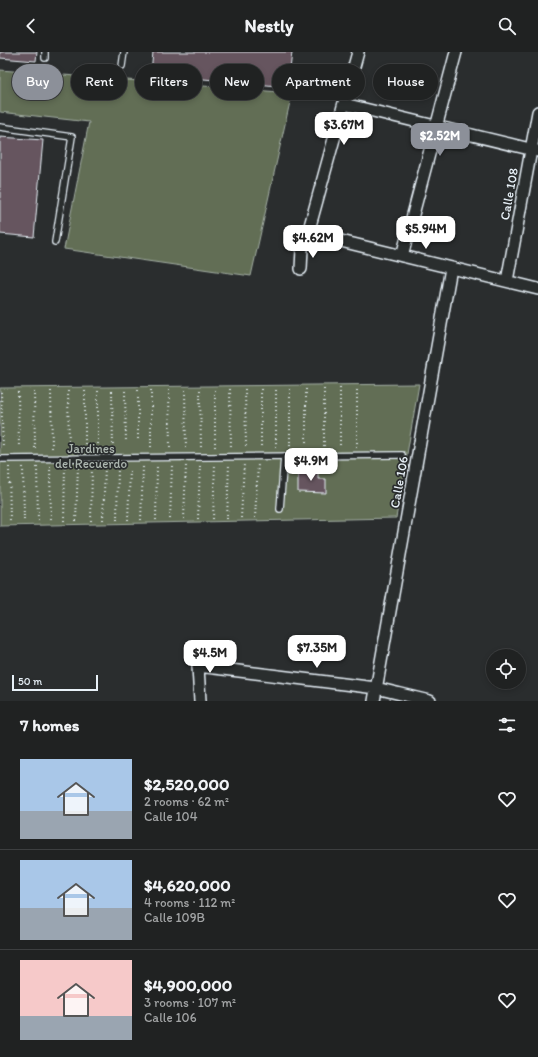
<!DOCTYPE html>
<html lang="en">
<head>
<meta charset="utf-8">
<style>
  :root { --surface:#202222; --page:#2d2f2f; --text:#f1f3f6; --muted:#a2a4a5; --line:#3d3f40; --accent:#8c9099 }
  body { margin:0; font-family:Itim,sans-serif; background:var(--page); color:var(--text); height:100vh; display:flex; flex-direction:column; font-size:15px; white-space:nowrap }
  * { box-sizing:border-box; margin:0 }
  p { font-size:13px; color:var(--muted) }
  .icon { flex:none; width:22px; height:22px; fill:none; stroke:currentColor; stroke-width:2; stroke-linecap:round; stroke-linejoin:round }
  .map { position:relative; height:649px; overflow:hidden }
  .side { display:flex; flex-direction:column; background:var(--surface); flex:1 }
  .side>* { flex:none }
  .banner { position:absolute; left:12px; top:12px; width:514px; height:36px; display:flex; gap:8px }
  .controls { position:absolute; left:486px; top:597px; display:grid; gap:8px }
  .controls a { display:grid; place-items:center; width:40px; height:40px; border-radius:50%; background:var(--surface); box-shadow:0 2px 6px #0003,0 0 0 1px var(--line); font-size:20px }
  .scale { position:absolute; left:12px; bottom:10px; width:86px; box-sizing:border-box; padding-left:4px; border:2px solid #e8f1f8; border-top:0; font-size:11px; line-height:14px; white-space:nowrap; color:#e8f1f8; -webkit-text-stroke:3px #2a2d2e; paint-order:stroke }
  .price { position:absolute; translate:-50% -34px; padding:0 9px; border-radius:8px; background:#fff; color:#222; font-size:13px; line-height:26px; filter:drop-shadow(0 1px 2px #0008) }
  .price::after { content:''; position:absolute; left:50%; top:24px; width:12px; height:9px; margin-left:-6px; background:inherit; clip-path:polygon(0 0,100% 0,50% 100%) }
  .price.active { background:var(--accent); color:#fff }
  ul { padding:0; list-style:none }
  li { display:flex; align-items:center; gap:12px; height:100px; padding:0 20px }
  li+li { border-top:1px solid var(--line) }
  li span { display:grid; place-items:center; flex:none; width:112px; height:80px; border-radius:0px; color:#555 }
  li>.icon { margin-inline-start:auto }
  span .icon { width:48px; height:48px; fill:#fffc; stroke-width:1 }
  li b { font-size:17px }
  h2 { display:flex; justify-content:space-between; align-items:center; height:48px; padding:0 20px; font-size:17px }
  .chip { padding:0 14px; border-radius:18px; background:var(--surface); box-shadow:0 2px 6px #0003,0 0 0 1px var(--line); font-size:14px; line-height:36px }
  .chip.active { background:var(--accent); color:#fff }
  header { display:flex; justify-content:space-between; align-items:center; height:52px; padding:0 20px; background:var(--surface); font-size:18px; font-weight:700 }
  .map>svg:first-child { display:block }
  .green { fill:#626e55; stroke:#a5b0a6 }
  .building { fill:#66555e; stroke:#e8f1f8 }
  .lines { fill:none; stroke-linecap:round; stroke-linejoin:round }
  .lane-casing { stroke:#e8f1f8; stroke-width:8 }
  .street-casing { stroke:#e8f1f8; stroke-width:14 }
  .path { stroke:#e8f1f8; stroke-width:2; stroke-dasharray:1 3; stroke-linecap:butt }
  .lane { stroke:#2a2d2e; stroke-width:5.5 }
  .street { stroke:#2a2d2e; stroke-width:11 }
  .labels { text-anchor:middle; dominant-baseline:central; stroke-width:3.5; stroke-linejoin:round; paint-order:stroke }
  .street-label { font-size:13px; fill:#e8f1f8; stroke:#2a2d2e }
  .park-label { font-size:13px; fill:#acb6af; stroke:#2a2d2e }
</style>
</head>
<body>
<header><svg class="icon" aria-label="back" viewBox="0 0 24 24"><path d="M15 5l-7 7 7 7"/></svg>Nestly<svg class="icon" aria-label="search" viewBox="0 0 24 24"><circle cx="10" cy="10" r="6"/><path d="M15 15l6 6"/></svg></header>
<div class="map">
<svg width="538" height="649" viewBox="0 0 538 649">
  <rect width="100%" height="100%" fill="#2a2d2e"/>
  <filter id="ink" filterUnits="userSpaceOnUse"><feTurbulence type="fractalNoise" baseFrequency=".025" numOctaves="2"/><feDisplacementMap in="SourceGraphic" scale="8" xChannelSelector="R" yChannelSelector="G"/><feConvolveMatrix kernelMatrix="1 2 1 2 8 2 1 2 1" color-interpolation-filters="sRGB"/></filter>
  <g filter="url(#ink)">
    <path class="green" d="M 0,18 L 292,41 L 251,224 L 64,197 L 89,70 L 0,60 Z
      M 419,332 L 396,466 L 0,474 L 0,336 Z"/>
    <path class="building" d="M 0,0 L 37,0 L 36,9 L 0,6 Z
      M 153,0 L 292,0 L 288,35 L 151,22 Z
      M 0,85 L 43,88 L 34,185 L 0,182 Z
      M 298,417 L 318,418 L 318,427 L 326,427 L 326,441 L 298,440 Z"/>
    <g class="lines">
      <defs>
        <path id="lane" d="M 45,6 L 45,0
          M 122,14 L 124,0
          M 0,75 L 72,85 L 55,190
          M 0,407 L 402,403
          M 280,457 L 284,404"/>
        <path id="street" d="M 344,52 L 538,99
          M 308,181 L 538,237
          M 402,204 L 456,0
          M 301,217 L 302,197 L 308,181 L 358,0
          M 507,229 L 538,60
          M 197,597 L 200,649
          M 198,614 L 376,636 L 430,649
          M 374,649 L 451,216"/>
      </defs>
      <use href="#lane" class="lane-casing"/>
      <use href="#street" class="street-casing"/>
      <path class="path" d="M 340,336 L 340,395
        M 230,337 L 231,396
        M 245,337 L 246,396
        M 261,337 L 261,395
        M 290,337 L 290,395
        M 306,337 L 306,395
        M 324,337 L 324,395
        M 138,338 L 138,390
        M 151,338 L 151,396
        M 169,338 L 170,396
        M 185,338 L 186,396
        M 200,338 L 201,396
        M 215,338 L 215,396
        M 34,339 L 35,396
        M 51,339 L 52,396
        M 68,339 L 69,396
        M 85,339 L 85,396
        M 98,339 L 98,396
        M 112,339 L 113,396
        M 125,339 L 126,391
        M 1,340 L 3,396
        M 18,340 L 19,396
        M 276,395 L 276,337
        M 357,395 L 357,336
        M 50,414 L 51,469
        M 9,415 L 10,470
        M 23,415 L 24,470
        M 37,415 L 38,469
        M 241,466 L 244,412
        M 255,466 L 258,412
        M 170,467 L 172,413
        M 184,467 L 186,413
        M 198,467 L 200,413
        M 213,467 L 215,412
        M 227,467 L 229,412
        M 103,468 L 105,414
        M 117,468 L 118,414
        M 128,468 L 130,418
        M 141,468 L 143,415
        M 156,468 L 157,413
        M 64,469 L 65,414
        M 76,469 L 78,414
        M 91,469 L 92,414"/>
      <use href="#lane" class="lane"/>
      <use href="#street" class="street"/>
    </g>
  </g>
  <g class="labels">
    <g class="street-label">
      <text transform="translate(509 142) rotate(-80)">Calle 108</text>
      <text transform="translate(399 430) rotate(-80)">Calle 106</text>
    </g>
    <g class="park-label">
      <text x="91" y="396">Jardines<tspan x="91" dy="15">del Recuerdo</tspan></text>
    </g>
  </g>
</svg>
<div class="controls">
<a><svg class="icon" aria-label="locate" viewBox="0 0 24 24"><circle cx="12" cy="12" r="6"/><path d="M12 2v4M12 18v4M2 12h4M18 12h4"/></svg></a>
</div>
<div class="scale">50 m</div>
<b class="price" style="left:344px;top:94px">$3.67M</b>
<b class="price active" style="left:440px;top:105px">$2.52M</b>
<b class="price" style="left:426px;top:198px">$5.94M</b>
<b class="price" style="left:313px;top:207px">$4.62M</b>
<b class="price" style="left:311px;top:430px">$4.9M</b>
<b class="price" style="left:317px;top:617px">$7.35M</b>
<b class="price" style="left:210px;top:622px">$4.5M</b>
<div class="banner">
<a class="chip active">Buy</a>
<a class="chip">Rent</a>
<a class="chip">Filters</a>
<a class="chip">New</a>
<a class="chip">Apartment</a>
<a class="chip">House</a>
</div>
</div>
<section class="side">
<h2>7 homes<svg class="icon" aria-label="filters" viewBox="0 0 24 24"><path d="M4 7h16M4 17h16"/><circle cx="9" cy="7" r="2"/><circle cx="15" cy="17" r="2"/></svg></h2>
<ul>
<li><span style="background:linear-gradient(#a9c7e8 65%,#9aa5b1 0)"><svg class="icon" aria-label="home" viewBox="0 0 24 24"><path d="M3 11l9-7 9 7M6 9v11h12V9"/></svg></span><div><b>$2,520,000</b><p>2 rooms · 62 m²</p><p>Calle 104</p></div><svg class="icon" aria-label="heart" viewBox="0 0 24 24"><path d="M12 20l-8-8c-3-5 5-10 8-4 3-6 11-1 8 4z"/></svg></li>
<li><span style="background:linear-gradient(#a9c7e8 60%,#9aa5b1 0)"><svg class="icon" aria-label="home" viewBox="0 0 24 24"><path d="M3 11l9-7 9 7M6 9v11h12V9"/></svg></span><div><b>$4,620,000</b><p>4 rooms · 112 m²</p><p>Calle 109B</p></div><svg class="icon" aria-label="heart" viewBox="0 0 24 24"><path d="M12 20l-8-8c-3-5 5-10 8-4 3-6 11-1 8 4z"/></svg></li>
<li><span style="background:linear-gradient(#f6c9c9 70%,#9aa5b1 0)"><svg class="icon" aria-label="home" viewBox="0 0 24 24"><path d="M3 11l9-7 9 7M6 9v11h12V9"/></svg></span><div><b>$4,900,000</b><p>3 rooms · 107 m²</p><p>Calle 106</p></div><svg class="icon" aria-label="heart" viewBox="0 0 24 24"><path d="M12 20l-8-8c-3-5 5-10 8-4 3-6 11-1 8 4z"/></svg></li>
</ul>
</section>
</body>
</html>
